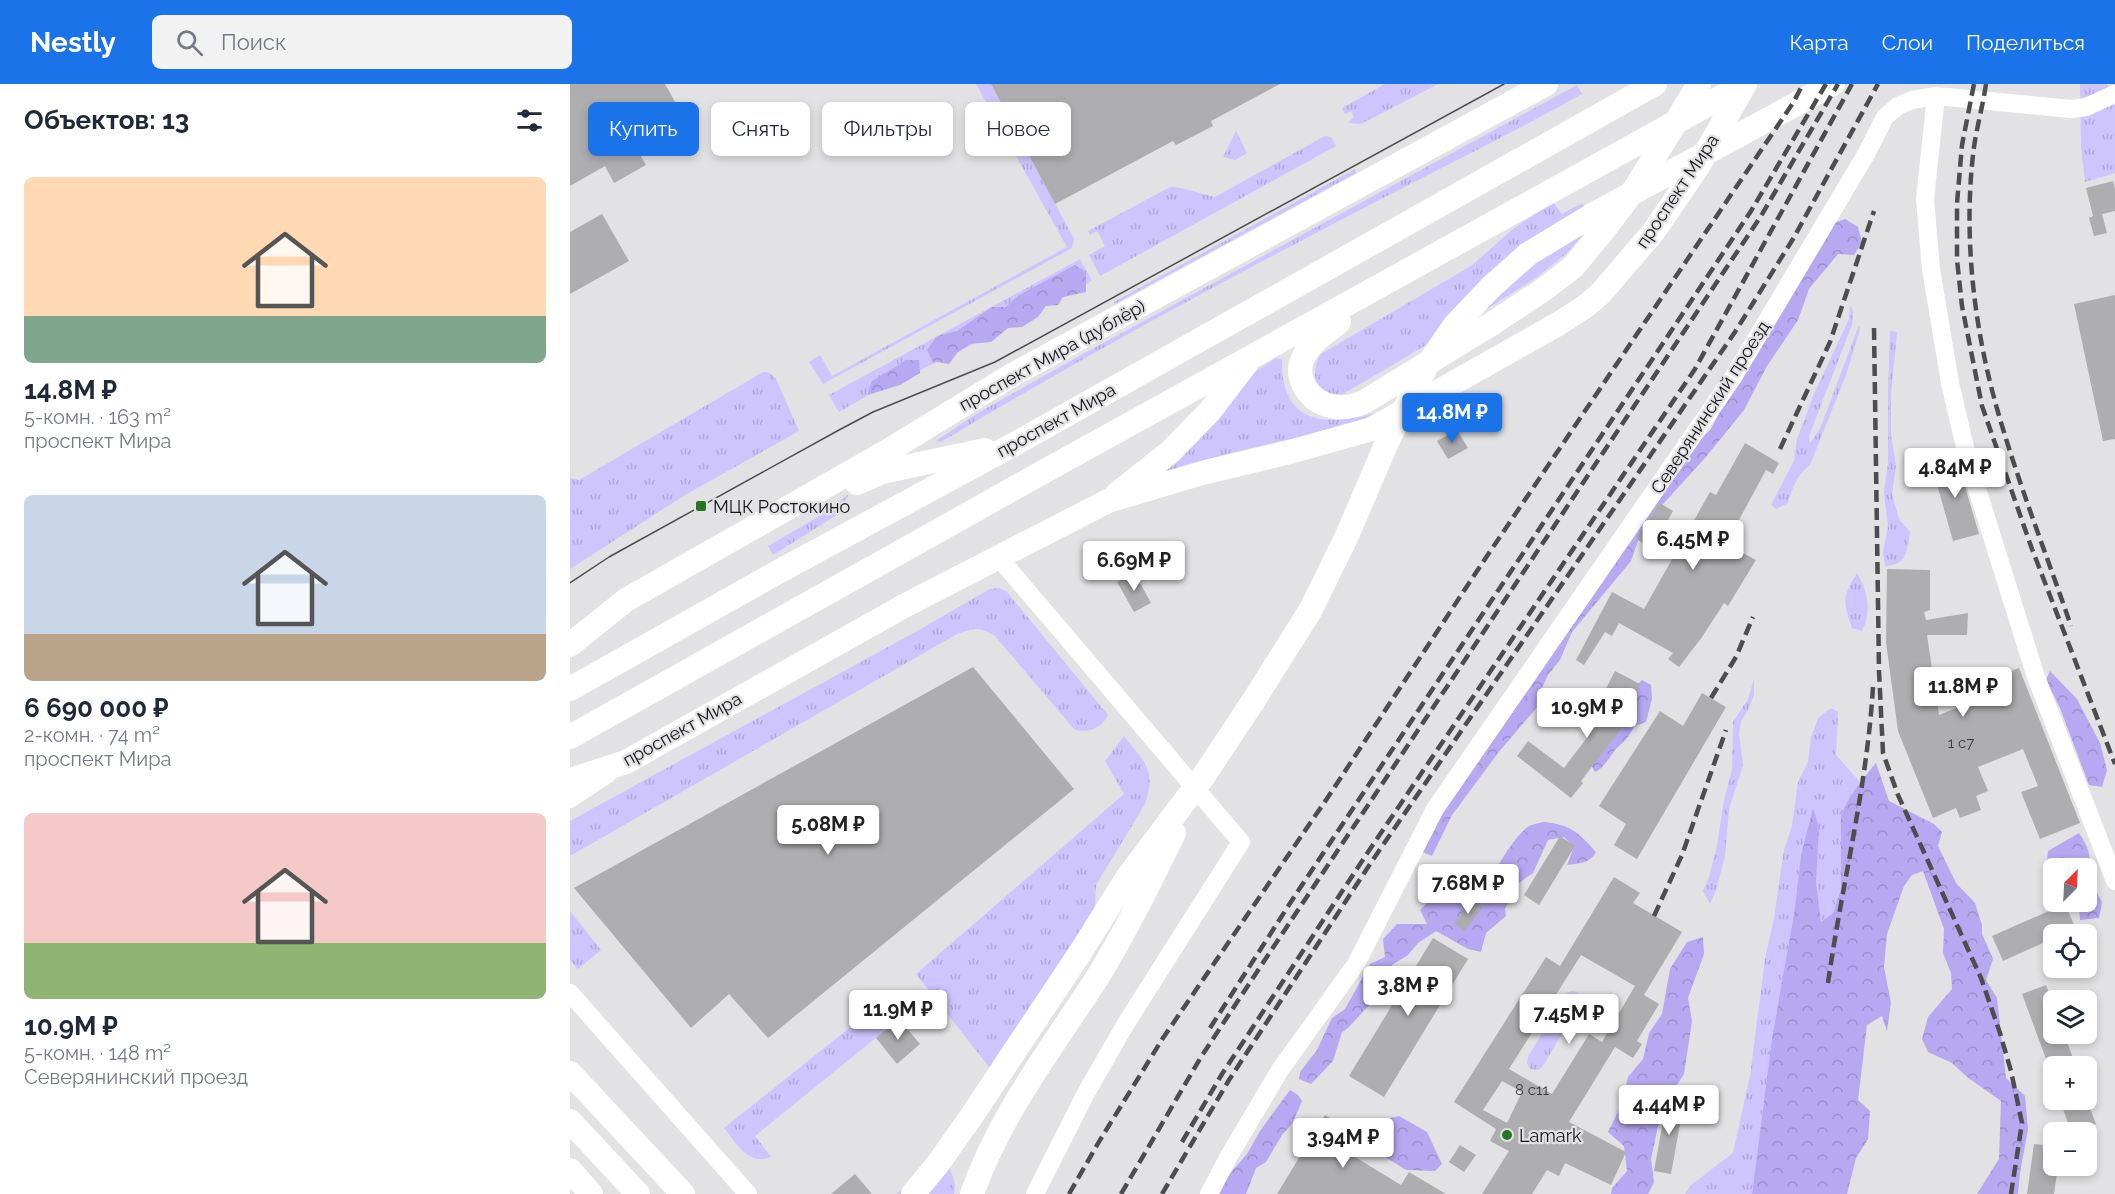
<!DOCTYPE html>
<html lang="ru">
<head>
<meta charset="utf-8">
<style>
  :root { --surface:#fff; --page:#f2f2f3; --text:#1f2937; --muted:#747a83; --accent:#1a73e8 }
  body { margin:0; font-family:Raleway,sans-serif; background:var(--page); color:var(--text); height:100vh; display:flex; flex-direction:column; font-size:22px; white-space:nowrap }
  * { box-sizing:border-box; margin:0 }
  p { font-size:20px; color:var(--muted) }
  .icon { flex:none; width:33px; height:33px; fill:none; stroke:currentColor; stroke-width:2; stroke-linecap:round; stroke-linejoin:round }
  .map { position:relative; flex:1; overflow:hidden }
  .panel { display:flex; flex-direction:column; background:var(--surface); width:570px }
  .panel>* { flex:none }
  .guide { position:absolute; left:18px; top:18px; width:570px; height:54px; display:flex; gap:12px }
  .needle { width:39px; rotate:24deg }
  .fabs { position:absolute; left:1473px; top:774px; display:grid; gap:12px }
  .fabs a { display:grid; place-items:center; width:54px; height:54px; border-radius:9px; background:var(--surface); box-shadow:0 3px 9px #0003; font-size:30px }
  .price { position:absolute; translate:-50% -51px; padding:0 14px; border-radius:6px; background:#fff; color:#222; font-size:20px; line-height:39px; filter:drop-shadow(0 2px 3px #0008) }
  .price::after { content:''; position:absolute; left:50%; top:36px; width:18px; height:14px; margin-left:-9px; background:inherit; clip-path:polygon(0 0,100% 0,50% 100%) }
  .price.on { background:var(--accent); color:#fff }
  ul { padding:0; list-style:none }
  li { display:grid; align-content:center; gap:12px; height:318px; padding:0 24px }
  li span { display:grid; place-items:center; height:186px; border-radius:9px; color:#555 }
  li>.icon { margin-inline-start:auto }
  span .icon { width:108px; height:108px; fill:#fffc; stroke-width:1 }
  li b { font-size:26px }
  h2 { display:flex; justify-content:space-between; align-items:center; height:72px; padding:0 24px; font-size:26px }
  .chip { padding:0 21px; border-radius:9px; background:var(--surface); box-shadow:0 3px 9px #0003; font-size:21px; line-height:54px }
  .chip.on { background:var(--accent); color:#fff }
  header { display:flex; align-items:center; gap:36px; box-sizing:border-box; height:84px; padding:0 30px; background:var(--accent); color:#fff }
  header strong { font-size:28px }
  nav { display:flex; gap:33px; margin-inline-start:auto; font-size:21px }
  .search { width:420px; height:54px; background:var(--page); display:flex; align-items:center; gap:15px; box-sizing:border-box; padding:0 21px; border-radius:9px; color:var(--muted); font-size:22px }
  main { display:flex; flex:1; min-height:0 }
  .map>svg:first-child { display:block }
  .grass { fill:url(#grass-tufts) }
  .forest { fill:url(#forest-crowns) }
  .building { fill:#aeadb0; fill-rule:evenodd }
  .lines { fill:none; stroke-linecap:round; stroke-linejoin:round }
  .minor { stroke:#fff; stroke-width:18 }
  .major { stroke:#fff; stroke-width:24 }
  .tram { stroke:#4d4d4e; stroke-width:1.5 }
  .rail { stroke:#4d4d4e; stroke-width:4.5; stroke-dasharray:12 6; stroke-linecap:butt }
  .poi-dot { fill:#257721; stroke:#e2e1e4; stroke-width:2 }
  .labels { text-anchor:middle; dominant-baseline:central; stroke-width:4.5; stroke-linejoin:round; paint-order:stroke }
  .number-label { font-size:15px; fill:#3b3b3c }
  .street-label { font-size:18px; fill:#151516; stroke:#e2e1e4 }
  .poi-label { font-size:18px; fill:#151516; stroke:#e2e1e4; text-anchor:start }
</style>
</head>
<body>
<header>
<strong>Nestly</strong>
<div class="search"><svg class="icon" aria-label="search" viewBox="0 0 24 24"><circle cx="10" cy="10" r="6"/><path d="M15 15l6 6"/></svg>Поиск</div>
<nav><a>Карта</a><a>Слои</a><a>Поделиться</a></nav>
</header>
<main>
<section class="panel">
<h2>Объектов: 13<svg class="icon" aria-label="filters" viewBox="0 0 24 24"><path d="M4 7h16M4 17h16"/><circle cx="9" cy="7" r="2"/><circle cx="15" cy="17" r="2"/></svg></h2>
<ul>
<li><span style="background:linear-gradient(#ffd9b3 75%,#7fa58c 0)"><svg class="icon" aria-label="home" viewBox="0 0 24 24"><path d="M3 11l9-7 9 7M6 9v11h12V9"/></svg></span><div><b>14.8M ₽</b><p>5-комн. · 163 m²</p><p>проспект Мира</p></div></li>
<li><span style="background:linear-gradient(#c9d6e8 75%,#b9a48a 0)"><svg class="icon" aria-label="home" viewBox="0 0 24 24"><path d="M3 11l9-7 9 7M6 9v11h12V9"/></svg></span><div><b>6 690 000 ₽</b><p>2-комн. · 74 m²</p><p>проспект Мира</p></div></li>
<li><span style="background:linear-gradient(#f6c9c9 70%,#8fb573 0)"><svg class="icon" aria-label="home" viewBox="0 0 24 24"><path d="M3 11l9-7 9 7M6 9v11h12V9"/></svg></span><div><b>10.9M ₽</b><p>5-комн. · 148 m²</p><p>Северянинский проезд</p></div></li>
</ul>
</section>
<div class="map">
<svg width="1545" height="1110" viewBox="0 0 1545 1110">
  <defs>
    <pattern id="grass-tufts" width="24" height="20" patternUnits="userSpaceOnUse" patternTransform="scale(1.5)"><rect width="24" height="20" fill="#cec4fe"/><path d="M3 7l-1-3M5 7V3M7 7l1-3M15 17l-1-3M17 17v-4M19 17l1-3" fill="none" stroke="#b0a8d9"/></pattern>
    <pattern id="forest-crowns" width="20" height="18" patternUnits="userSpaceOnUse" patternTransform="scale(1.5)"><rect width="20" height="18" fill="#b6a8f1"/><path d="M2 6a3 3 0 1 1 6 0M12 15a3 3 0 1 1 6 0" fill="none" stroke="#9c90ce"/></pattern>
  </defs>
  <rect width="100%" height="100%" fill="#e2e1e4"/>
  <path class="grass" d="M 406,0 L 421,0 L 504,155 L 502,164 L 253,300 L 239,278 L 250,271 L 262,292 L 497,163 Z
    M 815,0 L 868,0 L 791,40 L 780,39 L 779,37 L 784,33 L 781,27 L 775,30 L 772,24 Z
    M 1510,0 L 1537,0 L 1545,18 L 1545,89 L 1515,98 L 1511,63 Z
    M 1007,1 L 1012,10 C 930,56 846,96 763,140 C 631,209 499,281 371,358 L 366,357 L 406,330 L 515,269 Z
    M 666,47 L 677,69 L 665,76 L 653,73 Z
    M 755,52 L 761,53 L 766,62 L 530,192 L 519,171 L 535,162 L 527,147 L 520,151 L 518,147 L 600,103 L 606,103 L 645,113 Z
    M 785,85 L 786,89 L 545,220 L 544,218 Z
    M 983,118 L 992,130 L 1012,119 L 1025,137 L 997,169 L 967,193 L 914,227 L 773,310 C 746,313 738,290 751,270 L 901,182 L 942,146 Z
    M 510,175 L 522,197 L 420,252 L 295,313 L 269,328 L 259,311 Z
    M 1280,222 L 1283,226 L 1282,241 L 1239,352 L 1240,359 L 1250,345 L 1289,241 L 1290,245 L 1276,291 L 1240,381 C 1226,391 1223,403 1218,419 L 1206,425 L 1201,421 L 1224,377 L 1227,355 L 1244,310 L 1279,235 Z
    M 1320,247 L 1327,248 L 1321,311 L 1321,351 L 1326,382 L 1322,410 L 1329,435 L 1340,448 C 1337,467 1337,481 1315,482 L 1313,469 L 1318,442 L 1314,409 L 1318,379 L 1318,307 Z
    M 706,274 L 712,276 C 712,284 712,292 714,299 C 724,345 769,338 803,330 L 782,341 L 660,369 L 585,391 L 682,290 Z
    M 193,288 L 200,289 L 206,295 L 229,347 L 115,411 L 0,485 L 0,394 L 9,396 Z
    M 279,410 L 267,431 L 203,471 L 198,462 L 253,430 Z
    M 1287,489 C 1298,508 1302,527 1292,547 L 1282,544 C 1273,518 1272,513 1287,489 Z
    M 429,504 L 437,508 L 538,631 C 532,644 517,650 504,645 L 425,552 C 409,542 404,544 387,550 L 0,772 L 0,737 L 349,546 L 420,505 Z
    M 1184,595 L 1184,611 L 1178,626 L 1171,637 L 1169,650 L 1173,681 L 1159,725 L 1155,772 L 1146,806 L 1140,820 L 1133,807 L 1139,793 L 1147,762 L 1154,716 L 1162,686 L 1163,638 L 1178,615 Z
    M 1261,624 L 1268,628 L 1266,671 L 1290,698 L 1271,732 L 1272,806 L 1263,829 L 1251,839 L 1246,797 L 1231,772 L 1224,830 L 1202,954 L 1182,1110 L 1115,1110 L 1121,1101 L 1163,1069 L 1180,992 L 1195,875 L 1204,834 L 1214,766 L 1222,742 L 1228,698 L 1238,678 L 1241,654 L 1248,634 Z
    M 554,652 C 574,678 587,685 575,720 L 526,801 L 525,826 L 419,983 L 346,890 L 554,710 L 535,677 Z
    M 0,827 L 31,866 L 8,885 L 0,876 Z
    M 1003,907 L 1008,909 L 1011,914 L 1009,921 L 973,982 L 968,986 L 960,985 L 957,979 L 958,973 L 993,914 L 997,909 Z
    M 313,917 L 329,935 L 185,1052 L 201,1073 C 178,1082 167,1060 154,1044 Z
    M 372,1073 C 380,1085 387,1095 384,1110 L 326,1110 Z"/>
  <path class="forest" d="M 1275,135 L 1288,143 L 1292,158 L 1284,171 L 1268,170 L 1239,205 L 1228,236 L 1197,282 L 1174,326 L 1135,374 L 1083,431 L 1068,457 L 1061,477 L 1002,548 L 990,576 L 978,591 L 972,604 L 968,622 L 928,669 L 882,731 L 862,772 L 850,767 L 839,770 L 1119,367 L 1141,345 L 1167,294 L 1261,140 Z
    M 505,181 L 516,189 L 516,208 L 493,213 L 488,221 L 476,222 L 468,233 L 452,243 L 438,244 L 421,258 L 400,260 L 387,269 L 379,280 L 362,277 L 357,266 L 367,252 L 387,247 L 422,223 L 436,223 L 449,211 Z
    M 337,276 L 349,276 L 350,289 L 330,301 L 301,310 L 299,305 L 302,297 Z
    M 1480,587 L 1507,615 L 1530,659 L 1537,686 L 1532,703 L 1519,701 L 1490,624 L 1476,596 Z
    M 1072,596 L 1081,601 L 1082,615 L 1076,638 L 1064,642 C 1057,657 1055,656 1045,666 C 1038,675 1035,683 1025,688 L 1020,679 L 1047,636 L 1054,638 L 1066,618 L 1064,604 Z
    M 1306,679 L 1319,717 L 1364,740 L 1372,748 L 1368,762 L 1386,799 L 1405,819 L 1412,841 L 1412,850 L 1423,875 L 1416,896 L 1427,914 L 1436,994 L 1455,1012 L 1458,1045 L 1450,1089 L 1448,1110 L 1407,1110 L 1429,1075 L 1431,1017 L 1397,993 L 1382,979 L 1358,968 L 1352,955 L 1358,933 L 1382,905 L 1381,889 L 1373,869 L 1374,845 L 1353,787 L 1342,791 L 1334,802 L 1317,850 L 1314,883 L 1321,919 L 1317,947 L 1312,932 L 1297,941 L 1288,1016 L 1300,1027 L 1298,1055 L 1286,1074 L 1277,1110 L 1182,1110 L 1202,954 L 1224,830 L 1231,772 L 1243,724 L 1249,743 L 1246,797 L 1251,838 L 1263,829 L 1271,806 L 1271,732 C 1278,712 1293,695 1306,679 Z
    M 974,738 C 1001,741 1008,748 1026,768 C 1020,779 1009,780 997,781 L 1004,763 L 994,753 L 978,756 L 963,789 L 946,801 L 935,825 L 936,832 L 916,849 L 911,868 L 898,865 L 866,847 L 848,859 L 838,871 L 822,881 L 801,919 L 778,944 L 772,948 L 763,977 L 741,1000 L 729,995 L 730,988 L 747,966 L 762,934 L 775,925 L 800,880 L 815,873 L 813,855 L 827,840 L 857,840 L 850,826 C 875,802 879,796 912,813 L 925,808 L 921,794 C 928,781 946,750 959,742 C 963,740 969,739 974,738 Z
    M 1509,749 C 1519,764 1523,775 1517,792 L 1532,818 L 1529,834 L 1510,836 L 1509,824 L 1504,818 L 1516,818 L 1516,784 L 1484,784 L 1483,794 L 1476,786 L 1478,767 Z
    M 1133,853 L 1134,870 L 1118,914 L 1122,937 L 1114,990 L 1092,1024 L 1081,1075 L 1084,1098 L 1078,1110 L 1041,1110 L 1042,1104 L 1057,1087 L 1054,1062 L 1038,1048 L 1051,1022 L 1058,993 L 1073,975 L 1079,949 L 1092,930 L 1100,885 L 1117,858 Z
    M 720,1006 L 728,1011 L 732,1017 L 722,1040 L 712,1051 L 696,1078 L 686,1084 L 676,1110 L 642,1110 L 677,1070 L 690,1047 Z
    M 829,1032 L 857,1048 L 872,1080 L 865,1087 L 836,1086 L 817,1074 L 809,1055 L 816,1035 Z"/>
  <path class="building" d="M 0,0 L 95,0 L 109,25 L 104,28 L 108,36 L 101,40 L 103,43 L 66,64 L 76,81 L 44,99 L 35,82 L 0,102 Z
    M 421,0 L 710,0 L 641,37 L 643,42 L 606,61 L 603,57 L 485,120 Z
    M 1543,97 L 1545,105 L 1545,127 L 1532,130 L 1537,149 L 1524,152 L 1519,134 L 1523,132 L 1516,104 Z
    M 32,130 L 59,177 L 0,210 L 0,148 Z
    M 1545,211 L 1545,355 L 1533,357 L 1504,220 Z
    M 887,346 L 898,364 L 878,375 L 867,357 Z
    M 1175,359 L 1209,379 L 1203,390 L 1196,386 L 1156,460 L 1186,476 L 1158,522 L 1154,519 L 1132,553 L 1109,583 L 1098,575 L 1103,569 L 1049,539 L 1042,552 L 1035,548 L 1014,581 L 1006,576 L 1042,508 L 1074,525 L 1140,408 L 1146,411 Z
    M 1386,372 L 1409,450 L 1383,457 L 1361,379 Z
    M 1090,419 L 1103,427 L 1082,464 L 1066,455 Z
    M 1317,485 L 1360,486 L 1360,526 L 1354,528 L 1356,536 L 1398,529 L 1397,551 L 1357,551 L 1369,631 L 1427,608 L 1421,595 L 1449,584 L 1510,739 L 1470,755 L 1451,708 L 1468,702 L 1453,665 L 1408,683 L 1418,707 L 1406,712 L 1411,726 L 1390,734 L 1386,724 L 1363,734 L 1328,647 L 1316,558 Z
    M 564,488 L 581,519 L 564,528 L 547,498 Z
    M 403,583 L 504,705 L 198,954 L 159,910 L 121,944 L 4,804 Z
    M 1045,587 L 1070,600 L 1048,643 L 1051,645 L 1011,697 L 1013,699 L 1001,714 L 947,672 L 958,657 L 994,684 L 1034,631 L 1025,626 Z
    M 1132,609 L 1156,623 L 1067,775 L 1044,761 L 1056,740 L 1029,722 L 1090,627 L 1113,642 Z
    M 990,752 L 1005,762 L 969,821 L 954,811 Z
    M 1044,793 L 1070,809 L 1063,819 L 1112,848 L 1074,911 L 1089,920 L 1067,957 L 1072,960 L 1063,974 L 1045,963 L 999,1038 L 1056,1068 L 1041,1101 L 995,1079 L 989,1092 L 977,1086 L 962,1110 L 912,1110 L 939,1067 L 920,1057 L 926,1045 L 884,1018 L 976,873 L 990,882 ZM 1011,871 L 1065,902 L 1032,958 L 1019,950 L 982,1010 L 939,985 ZM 932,997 L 952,1008 L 937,1039 L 913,1026 Z
    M 902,815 L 912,823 L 895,847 L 884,840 Z
    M 1495,820 L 1506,845 L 1492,850 L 1484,850 L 1484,854 L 1433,877 L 1422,852 Z
    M 863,854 L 898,875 L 814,1013 L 779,992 Z
    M 1476,901 L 1484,922 L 1484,950 L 1494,950 L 1503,974 L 1479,983 L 1452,910 Z
    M 329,935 L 350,960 L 327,980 L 306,954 Z
    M 1097,1015 L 1114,1018 L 1101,1090 L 1084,1087 Z
    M 1490,1016 L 1517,1016 L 1526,1040 L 1501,1048 Z
    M 755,1031 L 790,1053 L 780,1070 L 831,1101 L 839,1088 L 876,1110 L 707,1110 Z
    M 1464,1060 L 1484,1062 L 1484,1082 L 1488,1082 L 1484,1110 L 1457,1110 Z
    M 890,1061 L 906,1071 L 894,1088 L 879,1078 Z
    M 285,1090 L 302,1110 L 261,1110 Z"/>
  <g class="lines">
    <path class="minor" d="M 1366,12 L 1355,115 L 1361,185 L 1380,299 L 1398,376 L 1466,593 L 1545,797
      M 429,474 L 671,758 L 555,941 L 516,1009 L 465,1110
      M 0,715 L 38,690
      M 0,909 L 178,1110
      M 639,1110 L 659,1072 L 710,986 L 786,880 L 865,725 L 1164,292 L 1295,72 L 1315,33 L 1328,22 L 1342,16 L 1366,12 L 1502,25 L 1516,23 L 1545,10"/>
    <path class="major" d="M 769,238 C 757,248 740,258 733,274 C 728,284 730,295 736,305 C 750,325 773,327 794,318 L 920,241 L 973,206 L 1003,183 L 1033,147 L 1066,103 L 1129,0
      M 287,399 L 312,388 L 415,366
      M 547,410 L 600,368 L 640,327 L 676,280
      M 0,561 L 56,516 L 316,368 L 442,291 L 976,0
      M 0,605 L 208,488 L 450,357 L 1085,0
      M 0,653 L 475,387 L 1173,1
      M 0,696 L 56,678 L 334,522 L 538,417 L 632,389 L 720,368 L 802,345 L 988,240 L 1016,222 L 1031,209 L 1084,147 L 1127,84 L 1175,0
      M 0,989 L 113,1110
      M 0,1037 L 68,1110
      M 0,1086 L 21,1110
      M 343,1110 L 367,1081 L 401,1033 L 510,869 L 557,794 L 633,693 L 682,619 L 740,527 L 776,454 L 818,356 L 856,283 L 884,242 L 921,203 L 958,170 L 1024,130 L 1263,0
      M 402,1110 C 430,1030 482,964 527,894 C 556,847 580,798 604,749"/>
    <path class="tram" d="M 0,499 L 39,473 L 269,346 L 303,328 L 425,278 L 934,0"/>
    <path class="rail" d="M 1404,0 L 1392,61 L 1387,119 L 1387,176 L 1392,222 L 1412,322 L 1462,465 L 1545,680
      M 1416,0 C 1413,21 1407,42 1404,63 C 1393,147 1403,239 1426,321 C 1447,396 1476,469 1501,542
      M 1304,244 L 1309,587 L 1313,669 L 1328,711 L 1411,894 L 1430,949 L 1441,987 L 1452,1039 L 1441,1110
      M 1210,365 L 1260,258 L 1304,127
      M 1141,614 L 1166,573 L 1183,533
      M 1084,832 L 1112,771 L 1156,646
      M 1258,899 C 1272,800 1297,703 1303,603
      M 640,944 L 726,810 L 1181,127 L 1256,0
      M 612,1058 L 652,990 L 796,771 L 1125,285 L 1282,0
      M 499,1110 L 530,1056 L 593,954 L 756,716 L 915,475 L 1223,19 L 1233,0
      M 551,1110 L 631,973 L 702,865 L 1191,132 L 1268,0
      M 592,1110 L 659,996 L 802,777 L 1165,248 L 1223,155 L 1308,0"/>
  </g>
  <g class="poi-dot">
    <rect x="125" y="416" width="12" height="12" rx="3"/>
    <circle cx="937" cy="1051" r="6"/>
  </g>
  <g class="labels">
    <g class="number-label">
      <text x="1391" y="659">1 с7</text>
      <text x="962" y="1006">8 с11</text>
    </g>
    <g class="street-label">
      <text transform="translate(1107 107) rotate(-56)">проспект Мира</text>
      <text transform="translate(482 271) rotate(-29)">проспект Мира (дублёр)</text>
      <text transform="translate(1140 323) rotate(-57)">Северянинский проезд</text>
      <text transform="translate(486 336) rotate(-29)">проспект Мира</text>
      <text transform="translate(112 645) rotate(-29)">проспект Мира</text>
    </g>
    <g class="poi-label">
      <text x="143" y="422">МЦК Ростокино</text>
      <text x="949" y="1051">Lamark</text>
    </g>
  </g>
</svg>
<div class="fabs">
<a><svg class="needle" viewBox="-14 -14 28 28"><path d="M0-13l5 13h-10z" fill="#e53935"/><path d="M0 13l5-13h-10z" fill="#747a83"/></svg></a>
<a><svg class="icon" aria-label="locate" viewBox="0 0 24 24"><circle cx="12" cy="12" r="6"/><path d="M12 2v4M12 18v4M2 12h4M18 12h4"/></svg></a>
<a><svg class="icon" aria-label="layers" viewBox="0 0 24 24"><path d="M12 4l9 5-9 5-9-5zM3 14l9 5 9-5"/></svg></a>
<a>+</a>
<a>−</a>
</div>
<b class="price on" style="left:882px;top:360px">14.8M ₽</b>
<b class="price" style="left:1385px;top:415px">4.84M ₽</b>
<b class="price" style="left:1123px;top:487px">6.45M ₽</b>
<b class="price" style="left:564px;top:508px">6.69M ₽</b>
<b class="price" style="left:1393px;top:634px">11.8M ₽</b>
<b class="price" style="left:1017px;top:655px">10.9M ₽</b>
<b class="price" style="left:258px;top:772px">5.08M ₽</b>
<b class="price" style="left:898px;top:831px">7.68M ₽</b>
<b class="price" style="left:838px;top:933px">3.8M ₽</b>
<b class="price" style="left:328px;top:957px">11.9M ₽</b>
<b class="price" style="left:999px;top:961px">7.45M ₽</b>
<b class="price" style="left:1099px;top:1052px">4.44M ₽</b>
<b class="price" style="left:773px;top:1085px">3.94M ₽</b>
<div class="guide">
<a class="chip on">Купить</a>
<a class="chip">Снять</a>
<a class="chip">Фильтры</a>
<a class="chip">Новое</a>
</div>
</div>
</main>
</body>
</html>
